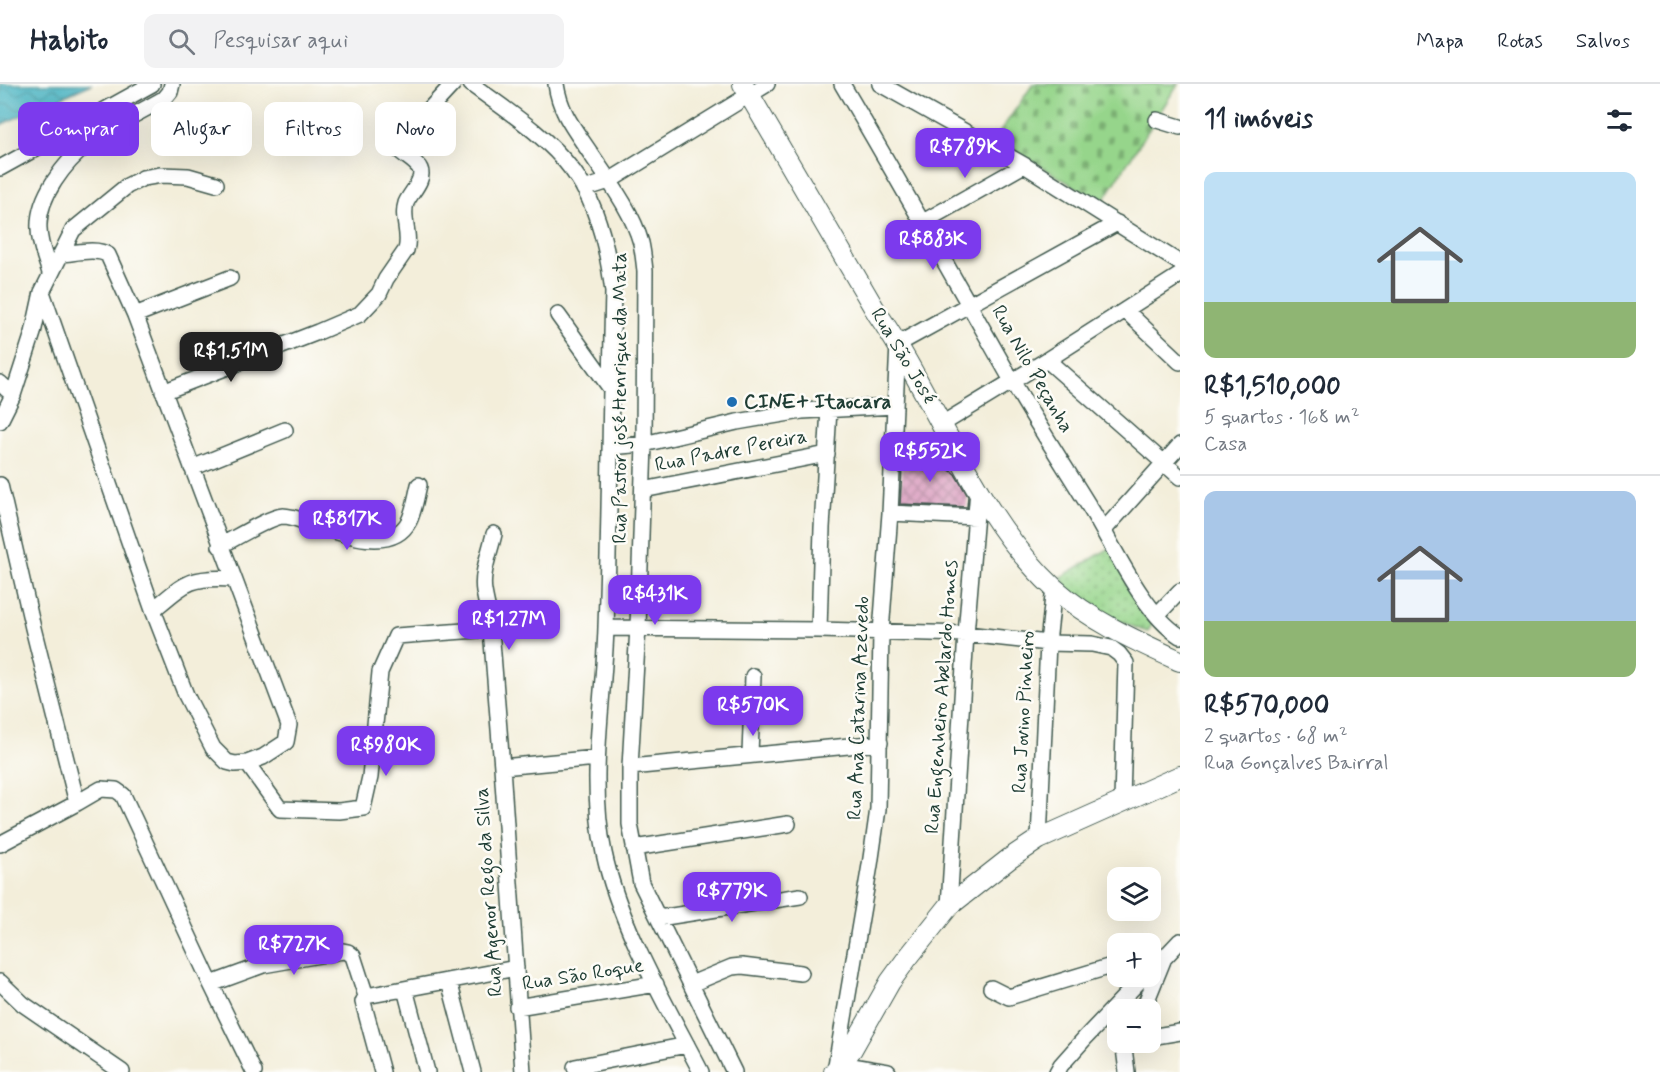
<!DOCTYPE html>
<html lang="pt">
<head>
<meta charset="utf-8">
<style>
  :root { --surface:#fff; --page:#f2f2f3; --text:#1f2937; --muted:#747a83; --line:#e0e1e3; --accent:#7c3aed }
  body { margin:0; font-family:Mynerve,sans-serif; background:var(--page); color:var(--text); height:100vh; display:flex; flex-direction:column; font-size:22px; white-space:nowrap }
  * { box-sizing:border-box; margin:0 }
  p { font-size:20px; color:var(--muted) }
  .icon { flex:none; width:33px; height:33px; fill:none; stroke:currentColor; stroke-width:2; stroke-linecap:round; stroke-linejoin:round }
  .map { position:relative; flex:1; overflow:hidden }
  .side { display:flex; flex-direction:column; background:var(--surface); width:480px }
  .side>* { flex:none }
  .top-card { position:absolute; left:18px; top:18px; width:570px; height:54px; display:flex; gap:12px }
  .fabs { position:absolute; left:1107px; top:783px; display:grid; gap:12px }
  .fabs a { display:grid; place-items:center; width:54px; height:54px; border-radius:12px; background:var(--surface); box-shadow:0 6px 24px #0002; font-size:30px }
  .price { position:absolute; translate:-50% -51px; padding:0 14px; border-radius:12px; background:var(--accent); color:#fff; font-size:20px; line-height:39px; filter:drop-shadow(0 2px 3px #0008) }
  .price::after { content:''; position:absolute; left:50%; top:36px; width:18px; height:14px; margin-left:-9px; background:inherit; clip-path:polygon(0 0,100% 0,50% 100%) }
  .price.active { background:#222; color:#fff }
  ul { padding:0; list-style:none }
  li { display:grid; align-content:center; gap:12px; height:318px; padding:0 24px }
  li+li { border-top:2px solid var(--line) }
  li span { display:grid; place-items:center; height:186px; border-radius:12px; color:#555 }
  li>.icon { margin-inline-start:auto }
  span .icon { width:108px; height:108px; fill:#fffc; stroke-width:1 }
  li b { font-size:26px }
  h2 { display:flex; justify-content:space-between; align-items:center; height:72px; padding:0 24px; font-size:26px }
  .chip { padding:0 21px; border-radius:12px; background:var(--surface); box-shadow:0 6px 24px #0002; font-size:21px; line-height:54px }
  .chip.active { background:var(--accent); color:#fff }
  header { display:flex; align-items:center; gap:36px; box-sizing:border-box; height:84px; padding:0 30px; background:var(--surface); border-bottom:2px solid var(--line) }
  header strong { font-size:28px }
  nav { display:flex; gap:33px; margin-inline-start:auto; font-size:21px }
  .search { width:420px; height:54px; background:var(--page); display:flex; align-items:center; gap:15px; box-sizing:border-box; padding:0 21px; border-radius:12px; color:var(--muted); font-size:22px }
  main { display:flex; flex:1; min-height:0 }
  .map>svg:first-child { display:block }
  .cemetery { fill:url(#cemetery-stones); stroke:#5a8960; stroke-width:1.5 }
  .park { fill:url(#park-dots); stroke:#5a8960; stroke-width:1.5 }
  .water { fill:url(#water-waves); stroke:#34797c; stroke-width:1.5 }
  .building { fill:url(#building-cross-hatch) }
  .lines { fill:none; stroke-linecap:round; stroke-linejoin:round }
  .minor-casing { stroke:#3f584d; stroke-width:18 }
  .major-casing { stroke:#3f584d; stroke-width:22 }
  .minor { stroke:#fff; stroke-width:15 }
  .major { stroke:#fff; stroke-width:20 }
  .poi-dot { fill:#1f6fb2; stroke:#fdfcf7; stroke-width:2 }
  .labels { text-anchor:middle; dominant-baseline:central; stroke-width:5; stroke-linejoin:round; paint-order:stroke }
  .street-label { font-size:20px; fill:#1f3d34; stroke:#fdfcf7 }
  .poi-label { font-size:20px; font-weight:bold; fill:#1f3d34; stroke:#fdfcf7; text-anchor:start }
</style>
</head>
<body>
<header>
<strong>Habito</strong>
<div class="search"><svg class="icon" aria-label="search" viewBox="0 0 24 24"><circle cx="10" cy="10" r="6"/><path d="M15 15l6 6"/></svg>Pesquisar aqui</div>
<nav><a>Mapa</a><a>Rotas</a><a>Salvos</a></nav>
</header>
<main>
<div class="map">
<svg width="1180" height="988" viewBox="0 0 1180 988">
  <defs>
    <pattern id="cemetery-stones" width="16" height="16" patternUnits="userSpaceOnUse" patternTransform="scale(1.5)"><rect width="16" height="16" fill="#96d58b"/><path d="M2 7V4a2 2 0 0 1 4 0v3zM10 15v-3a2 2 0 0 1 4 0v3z" fill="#7aae72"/></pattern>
    <pattern id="park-dots" width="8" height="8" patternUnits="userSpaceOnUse" patternTransform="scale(1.5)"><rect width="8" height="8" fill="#96d58b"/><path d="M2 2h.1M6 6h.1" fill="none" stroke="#7aae72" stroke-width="1.8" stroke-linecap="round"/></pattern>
    <pattern id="water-waves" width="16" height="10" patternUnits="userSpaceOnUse" patternTransform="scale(1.5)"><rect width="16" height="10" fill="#48b5c4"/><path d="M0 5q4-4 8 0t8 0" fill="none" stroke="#3b94a0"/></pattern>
    <pattern id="building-cross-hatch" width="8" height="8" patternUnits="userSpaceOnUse" patternTransform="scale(1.5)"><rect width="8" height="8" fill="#da9dbf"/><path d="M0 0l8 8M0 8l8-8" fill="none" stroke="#b0819c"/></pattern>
  </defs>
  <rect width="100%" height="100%" fill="#fdfcf7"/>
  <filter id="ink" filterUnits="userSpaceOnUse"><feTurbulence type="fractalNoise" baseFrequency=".0167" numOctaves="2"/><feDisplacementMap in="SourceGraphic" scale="12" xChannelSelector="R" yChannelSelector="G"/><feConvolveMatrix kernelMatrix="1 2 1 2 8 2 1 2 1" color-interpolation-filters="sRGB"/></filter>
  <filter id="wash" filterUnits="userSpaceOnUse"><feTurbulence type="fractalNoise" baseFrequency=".008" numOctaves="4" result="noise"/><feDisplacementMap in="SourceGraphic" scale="24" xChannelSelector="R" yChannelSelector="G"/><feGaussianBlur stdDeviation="1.35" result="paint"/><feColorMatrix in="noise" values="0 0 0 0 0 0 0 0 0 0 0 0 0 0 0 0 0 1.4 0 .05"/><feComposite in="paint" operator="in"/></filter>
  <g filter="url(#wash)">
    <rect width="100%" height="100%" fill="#f3eeda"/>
    <path class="cemetery" d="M 1033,0 L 1178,0 L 1102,119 L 995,55 Z"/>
    <path class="park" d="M 1110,464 L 1154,536 L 1148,548 L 1113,535 L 1069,506 L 1061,493 Z"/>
    <path class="water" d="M 0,0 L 92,0 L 0,41 Z"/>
    <g id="blocks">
      <path class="building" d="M 923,367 L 955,390 L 968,412 L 967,423 L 900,420 L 903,368 Z"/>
    </g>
  </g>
  <g filter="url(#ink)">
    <use href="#blocks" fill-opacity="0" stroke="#3f584d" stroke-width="1.5"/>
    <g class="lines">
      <defs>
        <path id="minor" d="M 471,0 C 506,26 546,51 573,87 C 598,120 608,167 613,208 C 610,319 610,431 606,543 C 604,618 588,694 604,769 C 619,841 667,922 701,988
          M 556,0 C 560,29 575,46 591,70 C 609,97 632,127 641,159 C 643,168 644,178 645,187 L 644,360 L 638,543 L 630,683 L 630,740 L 641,799 L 734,988
          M 842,0 C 900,98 955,196 1011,295 C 1037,340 1065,383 1092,427 C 1114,463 1144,530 1180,552
          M 880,0 L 1024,81 L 1180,179
          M 1157,36 L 1180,43
          M 0,84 L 152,0
          M 584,105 L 609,97 L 767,0
          M 923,138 L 1024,81
          M 50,189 C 46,175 39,160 39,145 C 37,113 65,78 89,59 C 110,42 141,28 165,14 L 170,8 L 172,0
          M 42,208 L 153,526 L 186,611 L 213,664 L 227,678 L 235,680 L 247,679 L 263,673 L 286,658 L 289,641 L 135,231 L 108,171 C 97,163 75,169 62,170
          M 1125,226 L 1180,278
          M 135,231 L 230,194
          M 558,231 L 611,305
          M 1047,276 L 1180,393
          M 0,299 L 13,311
          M 163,308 L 318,248 L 360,230 L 379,210 L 386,195 L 406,166 C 411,150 401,134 406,119 C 410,109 425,96 420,85 C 417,78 405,72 399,66 L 400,57 L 453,0
          M 0,337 L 13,311 L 33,249 L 42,208 L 73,146 L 127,102 L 143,94 L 161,91 L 188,92 L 216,100
          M 942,340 L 1047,276 L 1180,191
          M 610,363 L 644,360 L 737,338 L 802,327 L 895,322
          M 192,384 L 285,346
          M 0,401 L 33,544 L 77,719
          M 643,406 L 827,370
          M 890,429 L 976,433
          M 1104,446 L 1180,361
          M 494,450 C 490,468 481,489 484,507 C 486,520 490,532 491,545 L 502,683
          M 220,462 C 234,455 269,433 283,432 C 293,432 305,438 315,441 C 341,449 392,470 409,437 C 414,427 416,413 419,401
          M 153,526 C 185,499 190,492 233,495
          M 1157,531 L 1180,507
          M 606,544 L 819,546 L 966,550 L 1048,559 L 1092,560 L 1111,564 L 1119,570 L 1126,579 L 1122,716
          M 819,546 L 822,444 L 829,325
          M 750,670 L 753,592
          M 247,679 L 280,725 L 339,727 L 363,724 L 370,693 L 380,588 L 396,552 L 491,545
          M 630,683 L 880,659
          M 1039,755 L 1048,559 L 1054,503
          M 0,760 L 77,719 L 101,705 L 116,706 L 123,711 L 211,900 L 254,988
          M 634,764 L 788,740
          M 949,822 L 966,550 L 978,406
          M 659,834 L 800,812
          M 449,897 L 473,988
          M 0,898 L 23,920 L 122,988
          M 211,900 L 263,881 L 343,867 L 348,868 L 353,872 L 366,912
          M 691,900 L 732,883 L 742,882 L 801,889
          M 991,904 L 1009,913 L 1118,880
          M 405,905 L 427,988
          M 517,923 L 656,900
          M 1143,926 L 1164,874 L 1180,857
          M 1150,953 L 1180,948
          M 840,980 L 888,988
          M 575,983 L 687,961
          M 835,987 L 870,781 L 878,725 L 881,548 L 890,429 L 898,260 L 1117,139
          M 382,988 L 363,918 L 366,912 L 516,884
          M 523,988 L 502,683 L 597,674
          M 1057,988 L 1061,981 L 1085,954 L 1144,892
          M 1127,988 L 1124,964 L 1128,958"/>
        <path id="major" d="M 743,0 L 877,229 C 938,318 974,430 1054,504 C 1091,537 1136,557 1180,577
          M 834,988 L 852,965 L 890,898 L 906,876 L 949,822 L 1009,775 L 1039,755 L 1180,692"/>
      </defs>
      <use href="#minor" class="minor-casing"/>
      <use href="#major" class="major-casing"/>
      <use href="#minor" class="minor"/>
      <use href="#major" class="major"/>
    </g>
  </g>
  <circle class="poi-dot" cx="732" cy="318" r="6"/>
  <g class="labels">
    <g class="street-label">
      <text transform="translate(903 272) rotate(59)">Rua São José</text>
      <text transform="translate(1032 285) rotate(60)">Rua Nilo Peçanha</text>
      <text transform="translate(620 314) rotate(-90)">Rua Pastor josé Henrique da Mata</text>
      <text transform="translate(731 367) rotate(-11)">Rua Padre Pereira</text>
      <text transform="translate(942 613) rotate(-86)">Rua Engenheiro Abelardo Homes</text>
      <text transform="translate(859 624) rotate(-88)">Rua Ana Catarina Azevedo</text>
      <text transform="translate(1024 628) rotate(-87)">Rua Jovino Pinheiro</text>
      <text transform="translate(489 808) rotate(-94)">Rua Agenor Rego da Silva</text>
      <text transform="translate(583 891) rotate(-9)">Rua São Roque</text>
    </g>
    <g class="poi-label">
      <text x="744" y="318">CINE+ Itaocara</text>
    </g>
  </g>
</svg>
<div class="fabs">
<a><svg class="icon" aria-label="layers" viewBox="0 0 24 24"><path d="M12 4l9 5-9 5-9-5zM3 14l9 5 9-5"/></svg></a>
<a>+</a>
<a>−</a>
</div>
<b class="price" style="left:965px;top:95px">R$789K</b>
<b class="price" style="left:933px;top:187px">R$883K</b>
<b class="price active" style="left:231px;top:299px">R$1.51M</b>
<b class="price" style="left:930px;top:399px">R$552K</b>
<b class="price" style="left:347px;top:467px">R$817K</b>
<b class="price" style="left:655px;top:542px">R$431K</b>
<b class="price" style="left:509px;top:567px">R$1.27M</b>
<b class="price" style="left:753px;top:653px">R$570K</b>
<b class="price" style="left:386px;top:693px">R$980K</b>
<b class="price" style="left:732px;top:839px">R$779K</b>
<b class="price" style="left:294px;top:892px">R$727K</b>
<div class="top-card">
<a class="chip active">Comprar</a>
<a class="chip">Alugar</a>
<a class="chip">Filtros</a>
<a class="chip">Novo</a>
</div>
</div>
<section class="side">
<h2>11 imóveis<svg class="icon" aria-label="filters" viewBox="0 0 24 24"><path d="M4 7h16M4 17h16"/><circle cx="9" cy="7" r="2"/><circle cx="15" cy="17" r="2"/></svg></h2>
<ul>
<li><span style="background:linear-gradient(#bfe0f5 70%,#8fb573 0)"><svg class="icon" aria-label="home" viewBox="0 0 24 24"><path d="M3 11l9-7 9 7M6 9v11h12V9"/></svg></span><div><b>R$1,510,000</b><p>5 quartos · 168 m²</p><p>Casa</p></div></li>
<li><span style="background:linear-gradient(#a9c7e8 70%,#8fb573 0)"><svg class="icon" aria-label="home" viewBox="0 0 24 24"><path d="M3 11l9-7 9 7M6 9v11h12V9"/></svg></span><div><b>R$570,000</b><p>2 quartos · 68 m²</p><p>Rua Gonçalves Bairral</p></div></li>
</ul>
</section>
</main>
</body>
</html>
